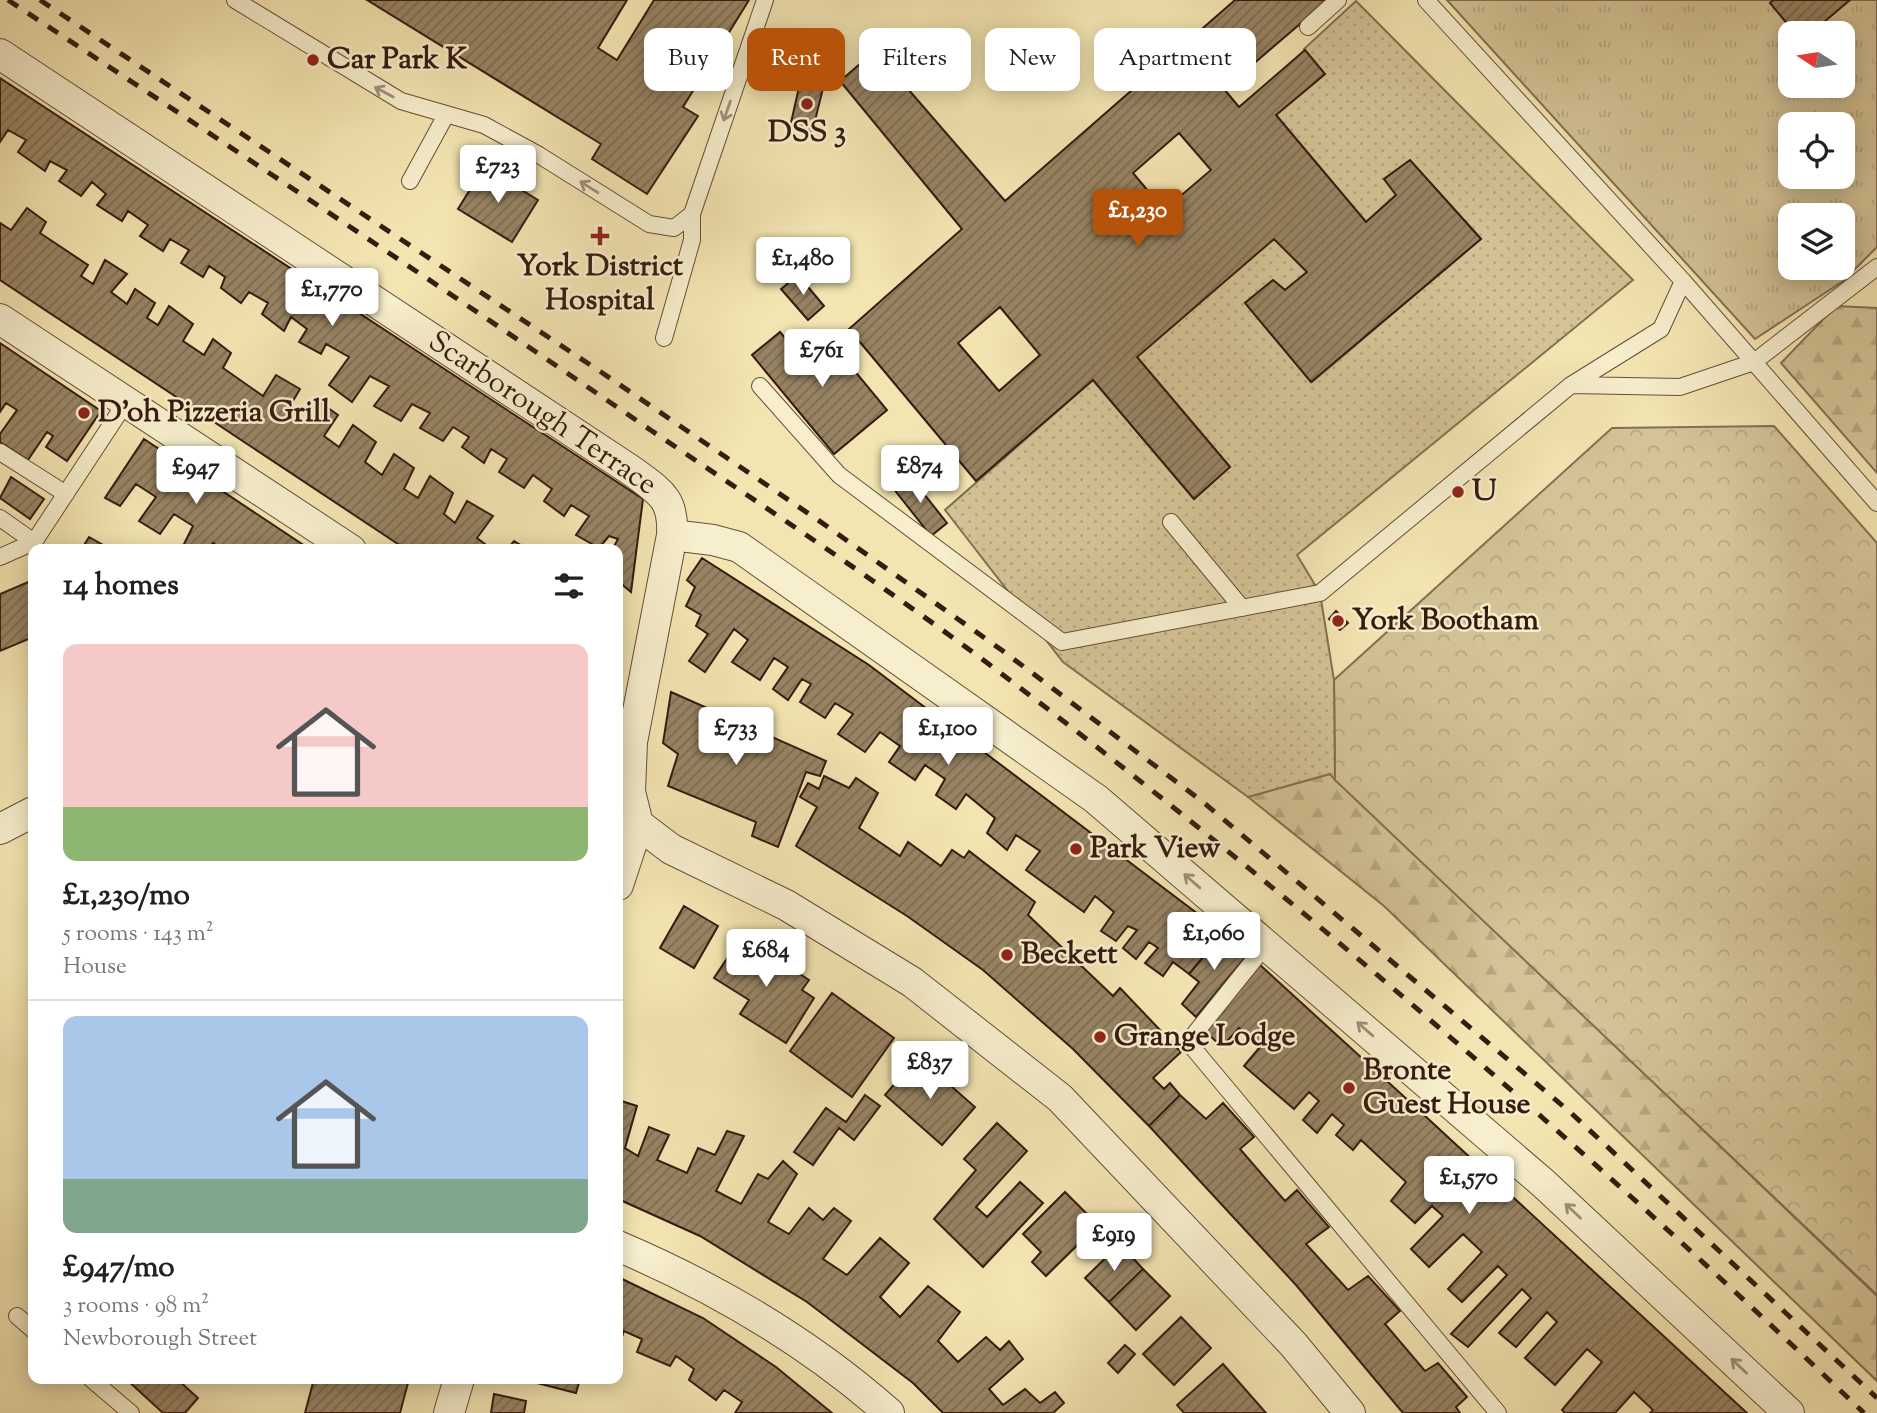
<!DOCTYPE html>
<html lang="en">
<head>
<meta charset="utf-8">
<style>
  :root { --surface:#fff; --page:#f2f2f2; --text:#202124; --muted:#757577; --line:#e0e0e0; --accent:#b45309 }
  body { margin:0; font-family:"Sorts Mill Goudy",serif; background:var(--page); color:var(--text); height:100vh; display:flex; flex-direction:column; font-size:26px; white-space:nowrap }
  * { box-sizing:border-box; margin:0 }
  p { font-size:23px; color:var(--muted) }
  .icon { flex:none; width:38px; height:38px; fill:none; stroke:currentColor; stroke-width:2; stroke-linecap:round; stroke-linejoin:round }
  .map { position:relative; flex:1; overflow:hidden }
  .drawer { position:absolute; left:28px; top:544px; width:595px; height:840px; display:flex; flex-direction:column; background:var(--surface); border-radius:14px; box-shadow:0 4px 18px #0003 }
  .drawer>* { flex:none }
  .guide { position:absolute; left:644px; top:28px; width:665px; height:63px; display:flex; gap:14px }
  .needle { width:46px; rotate:282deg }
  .tools { position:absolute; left:1778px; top:21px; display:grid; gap:14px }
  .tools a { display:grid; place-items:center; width:77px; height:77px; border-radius:14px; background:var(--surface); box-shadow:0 4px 18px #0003; font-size:35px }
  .price { position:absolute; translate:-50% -60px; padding:0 16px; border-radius:7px; background:#fff; color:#222; font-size:23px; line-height:46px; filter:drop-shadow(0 2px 4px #0008) }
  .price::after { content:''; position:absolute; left:50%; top:42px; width:21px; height:16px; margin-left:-10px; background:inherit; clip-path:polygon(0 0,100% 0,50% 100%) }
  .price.active { background:var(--accent); color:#fff }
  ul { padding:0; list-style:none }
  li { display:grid; align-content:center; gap:14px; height:371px; padding:0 35px }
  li+li { border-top:2px solid var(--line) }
  li span { display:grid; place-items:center; height:217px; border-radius:14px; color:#555 }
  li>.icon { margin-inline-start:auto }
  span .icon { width:126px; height:126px; fill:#fffc; stroke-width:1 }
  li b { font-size:30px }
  h2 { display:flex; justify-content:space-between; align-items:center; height:84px; padding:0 35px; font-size:30px }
  .pill { padding:0 24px; border-radius:14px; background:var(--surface); box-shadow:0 4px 18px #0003; font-size:24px; line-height:63px }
  .pill.active { background:var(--accent); color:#fff }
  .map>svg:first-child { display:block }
  .grass { fill:url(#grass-tufts); stroke:#846f52; stroke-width:2; fill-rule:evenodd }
  .forest { fill:url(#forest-firs); stroke:#846f52; stroke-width:2 }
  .park { fill:url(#park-crowns); stroke:#846f52; stroke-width:2 }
  .garden { fill:url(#garden-dots); stroke:#846f52; stroke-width:2 }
  .building { fill:url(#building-hatch); stroke:#361b0f; stroke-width:2; fill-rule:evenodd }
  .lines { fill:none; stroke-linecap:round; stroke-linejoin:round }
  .lane-casing { stroke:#654e38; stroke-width:18 }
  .street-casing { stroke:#654e38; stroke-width:32 }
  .lane { stroke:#f7eecd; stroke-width:16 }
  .street { stroke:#f7eecd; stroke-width:30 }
  .rail { stroke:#361b0f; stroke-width:5; stroke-dasharray:12 12; stroke-linecap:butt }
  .oneway { stroke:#a08f78 }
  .poi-dot { fill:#8f2418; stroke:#f7eecd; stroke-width:2.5 }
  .labels { text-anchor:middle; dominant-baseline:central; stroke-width:5; stroke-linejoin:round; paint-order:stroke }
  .poi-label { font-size:30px; font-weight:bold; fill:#361b0f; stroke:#f7eecd; text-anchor:start }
  .street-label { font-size:30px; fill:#361b0f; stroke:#f7eecd }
</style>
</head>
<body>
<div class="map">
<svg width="1877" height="1413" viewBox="0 0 1877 1413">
  <defs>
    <pattern id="grass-tufts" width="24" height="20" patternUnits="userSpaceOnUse" patternTransform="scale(1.75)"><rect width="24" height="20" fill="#d3c396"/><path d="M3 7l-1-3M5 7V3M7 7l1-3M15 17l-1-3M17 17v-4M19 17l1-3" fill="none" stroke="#b6a780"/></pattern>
    <pattern id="forest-firs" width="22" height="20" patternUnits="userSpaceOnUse" patternTransform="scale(1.75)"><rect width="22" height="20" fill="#d3c396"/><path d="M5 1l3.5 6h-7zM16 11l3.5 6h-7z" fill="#b6a780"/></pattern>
    <pattern id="park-crowns" width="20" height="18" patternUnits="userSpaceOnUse" patternTransform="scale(1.75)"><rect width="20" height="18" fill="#d3c396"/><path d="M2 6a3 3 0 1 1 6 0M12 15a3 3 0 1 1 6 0" fill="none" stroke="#b6a780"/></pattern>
    <pattern id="garden-dots" width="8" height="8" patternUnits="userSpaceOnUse" patternTransform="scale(1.75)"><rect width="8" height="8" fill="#d3c396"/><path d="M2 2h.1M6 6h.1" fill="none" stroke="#b6a780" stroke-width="1.8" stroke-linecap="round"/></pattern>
    <pattern id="building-hatch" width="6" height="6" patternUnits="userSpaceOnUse" patternTransform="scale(1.75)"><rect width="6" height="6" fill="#988464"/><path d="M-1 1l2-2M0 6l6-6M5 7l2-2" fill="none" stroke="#7d6b51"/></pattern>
  </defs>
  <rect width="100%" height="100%" fill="#f3e5b2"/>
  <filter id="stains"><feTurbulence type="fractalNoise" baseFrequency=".00286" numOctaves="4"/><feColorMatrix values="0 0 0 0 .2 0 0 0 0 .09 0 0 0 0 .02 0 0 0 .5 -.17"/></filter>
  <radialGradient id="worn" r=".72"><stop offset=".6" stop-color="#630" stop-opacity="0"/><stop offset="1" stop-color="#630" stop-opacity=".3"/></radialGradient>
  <path class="grass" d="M 1447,0 L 1877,0 L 1877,247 L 1843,281 L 1755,339 ZM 1790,33 L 1843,33 L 1843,86 L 1790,86 ZM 1790,124 L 1843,124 L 1843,177 L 1790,177 ZM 1790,215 L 1843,215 L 1843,268 L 1790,268 Z"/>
  <path class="forest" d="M 1836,306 L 1877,308 L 1877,473 L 1781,363 Z
    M 1330,774 L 1877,1296 L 1877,1381 L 1384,906 L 1248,797 Z"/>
  <path class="park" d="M 1774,426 L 1877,543 L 1877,1295 L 1335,780 L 1334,680 L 1612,428 Z"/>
  <path class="garden" d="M 1356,1 L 1633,280 L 1297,555 L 1320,593 L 1334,680 L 1335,780 L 1330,774 L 1248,797 L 1063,662 L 945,510 L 1093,380 L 1194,499 L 1230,467 L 1137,357 L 1274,239 L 1307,272 L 1285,290 L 1273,280 L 1245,303 L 1312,382 L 1481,239 L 1410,160 L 1384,179 L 1396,195 L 1366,222 L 1276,115 L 1325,74 L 1304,49 Z"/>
  <path class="building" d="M 367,0 L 627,0 L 598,48 L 617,60 L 654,0 L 749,0 L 683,107 L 698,116 L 647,194 L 592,159 L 601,144 Z
    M 1235,0 L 1328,0 L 1224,89 L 1239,107 L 1305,50 L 1325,74 L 1276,115 L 1366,222 L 1396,195 L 1384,179 L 1410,160 L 1481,239 L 1311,382 L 1245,303 L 1273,280 L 1285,290 L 1307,272 L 1274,239 L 1137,357 L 1230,467 L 1194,499 L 1093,380 L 976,481 L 849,329 L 962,229 L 840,81 L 875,51 L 1005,201 ZM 1179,133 L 1211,170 L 1164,210 L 1133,173 ZM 1000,307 L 1040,355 L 999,391 L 958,343 Z
    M 1773,0 L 1850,0 L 1811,33 L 1795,33 L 1770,3 Z
    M 802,74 L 825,80 L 812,133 L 790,127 Z
    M 0,78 L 643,499 L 631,592 L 618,581 L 618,550 L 612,550 L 618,539 L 609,536 L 599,548 L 576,535 L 589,516 L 571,505 L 564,516 L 544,501 L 552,489 L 533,475 L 524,488 L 499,472 L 507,459 L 491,449 L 484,463 L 462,447 L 469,437 L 453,427 L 443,441 L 420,428 L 430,413 L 412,404 L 401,421 L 374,406 L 389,386 L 370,376 L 352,402 L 329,385 L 349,357 L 326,344 L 321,354 L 299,342 L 307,329 L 291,317 L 284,331 L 262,314 L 268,303 L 249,292 L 241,303 L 221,288 L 225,277 L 209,266 L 203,277 L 181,263 L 189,250 L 170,239 L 163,251 L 140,236 L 148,225 L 128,211 L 122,221 L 97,205 L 106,194 L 92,182 L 81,196 L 59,181 L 67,170 L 50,161 L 45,171 L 18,152 L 26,140 L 8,130 L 0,142 Z
    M 484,167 L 538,200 L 512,242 L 458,209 Z
    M 27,208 L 46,222 L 40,233 L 88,265 L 81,276 L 93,284 L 105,260 L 127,274 L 111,292 L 127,304 L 135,289 L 155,303 L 147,318 L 158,325 L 169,306 L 193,324 L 183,341 L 204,355 L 213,339 L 231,353 L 223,368 L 263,396 L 276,375 L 300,389 L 287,411 L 305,421 L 318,401 L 338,415 L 324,436 L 339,447 L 353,425 L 376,442 L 365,462 L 382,475 L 394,454 L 414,468 L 404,489 L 418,498 L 430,476 L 453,493 L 444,514 L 455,523 L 467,501 L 493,516 L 477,538 L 493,550 L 407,550 L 0,280 L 0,223 L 11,230 Z
    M 798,275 L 824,306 L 808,320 L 781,289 Z
    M 780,332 L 800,356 L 825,335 L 887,410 L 834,454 L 752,355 Z
    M 0,343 L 101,411 L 67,461 L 46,447 L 53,436 L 47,432 L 28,460 L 0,442 L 0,434 L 17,410 L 6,403 L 0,412 Z
    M 144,439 L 311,550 L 223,550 L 213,543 L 209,550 L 181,550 L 193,526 L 174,514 L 160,534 L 139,521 L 156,497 L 136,484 L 120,506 L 105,498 Z
    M 909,475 L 947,523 L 931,536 L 893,488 Z
    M 11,477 L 44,499 L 30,519 L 0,498 Z
    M 89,537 L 112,550 L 81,550 Z
    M 514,541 L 529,550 L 507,550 Z
    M 702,558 L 869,665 L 1223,933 L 1189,974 L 1173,962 L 1163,976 L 1145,963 L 1158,948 L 1149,942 L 1136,959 L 1123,948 L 1137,930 L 1128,926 L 1116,941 L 1101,931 L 1114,912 L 1095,896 L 1084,912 L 1026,870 L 1040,851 L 1016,835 L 1007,850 L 987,833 L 995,818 L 966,794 L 956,809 L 936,795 L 945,779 L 925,765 L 915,780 L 889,762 L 900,746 L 880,732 L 865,752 L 838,734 L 853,714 L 835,703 L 825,718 L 800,702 L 811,684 L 802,679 L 788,700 L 773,689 L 788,667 L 774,658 L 760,680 L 732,662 L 748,640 L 734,629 L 705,672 L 689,661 L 708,634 L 696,626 L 701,615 L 686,606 L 695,587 L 687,580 Z
    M 33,580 L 33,637 L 0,651 L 0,594 Z
    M 1336,611 L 1348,623 L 1340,630 L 1329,619 Z
    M 671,692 L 826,761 L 820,776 L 806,772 L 778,847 L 752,836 L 756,822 L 668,786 L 678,754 L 663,743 Z
    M 824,776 L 849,788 L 856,778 L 878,793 L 859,828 L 900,856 L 908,842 L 941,866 L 952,850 L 964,858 L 969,851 L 1035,902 L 1028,915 L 1113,996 L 1120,988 L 1181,1052 L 1153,1078 L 1164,1089 L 1170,1083 L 1180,1095 L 1149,1126 L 1073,1049 L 983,970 L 907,916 L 796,846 L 817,807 L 800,797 L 808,783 L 819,789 Z
    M 684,906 L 718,926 L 694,968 L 660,948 Z
    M 1223,933 L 1248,954 L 1196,1017 L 1182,1004 L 1199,982 L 1189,974 Z
    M 742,936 L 809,980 L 802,990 L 814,998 L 786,1043 L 740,1014 L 749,1000 L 714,978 Z
    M 1259,964 L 1411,1103 L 1747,1413 L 1650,1413 L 1653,1410 L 1634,1392 L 1615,1413 L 1565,1413 L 1562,1410 L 1602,1362 L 1587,1349 L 1555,1385 L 1525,1358 L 1557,1322 L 1547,1312 L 1516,1347 L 1499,1333 L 1531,1298 L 1522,1289 L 1468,1347 L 1451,1334 L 1507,1275 L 1498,1266 L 1462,1302 L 1448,1289 L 1482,1252 L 1463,1234 L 1429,1267 L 1411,1249 L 1443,1216 L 1432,1206 L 1415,1223 L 1391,1201 L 1406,1182 L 1361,1140 L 1353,1150 L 1336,1135 L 1344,1125 L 1332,1114 L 1317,1133 L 1303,1120 L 1319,1101 L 1309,1092 L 1294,1109 L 1244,1066 L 1260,1047 L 1239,1028 L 1222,1047 L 1206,1032 Z
    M 832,993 L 894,1038 L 852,1097 L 790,1051 Z
    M 918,1057 L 975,1107 L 942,1145 L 885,1095 Z
    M 865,1095 L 880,1106 L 854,1140 L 839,1128 L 813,1165 L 794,1152 L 826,1108 L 846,1122 Z
    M 1180,1095 L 1206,1119 L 1223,1103 L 1254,1137 L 1240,1149 L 1285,1201 L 1297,1190 L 1329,1227 L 1306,1244 L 1348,1290 L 1368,1276 L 1400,1311 L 1385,1324 L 1425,1371 L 1438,1363 L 1467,1397 L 1456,1407 L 1460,1413 L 1403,1413 L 1296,1285 L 1149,1126 Z
    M 618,1100 L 637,1106 L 625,1148 L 638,1156 L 649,1127 L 669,1135 L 657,1160 L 687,1173 L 698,1148 L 715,1155 L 727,1131 L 744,1136 L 716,1191 L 741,1204 L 758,1174 L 768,1179 L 783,1161 L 797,1174 L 768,1222 L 789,1234 L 809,1208 L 823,1220 L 834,1208 L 851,1221 L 823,1259 L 847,1275 L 880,1238 L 909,1263 L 880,1297 L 900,1317 L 928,1286 L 960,1312 L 938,1341 L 958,1362 L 986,1337 L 1000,1350 L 1009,1341 L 1023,1359 L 989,1389 L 1003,1405 L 1025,1389 L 1040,1403 L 1055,1392 L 1064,1403 L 1053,1413 L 943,1413 L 913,1383 L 807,1302 L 700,1236 L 618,1199 Z
    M 997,1123 L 1027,1151 L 976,1207 L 987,1217 L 1020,1182 L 1043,1203 L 983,1267 L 934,1219 L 976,1170 L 964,1159 Z
    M 1065,1192 L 1098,1225 L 1046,1276 L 1032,1262 L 1041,1252 L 1023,1234 Z
    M 1120,1244 L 1143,1269 L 1109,1302 L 1085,1278 Z
    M 1143,1269 L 1170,1296 L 1136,1330 L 1109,1302 Z
    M 618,1277 L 703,1318 L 776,1367 L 832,1413 L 735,1413 L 742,1402 L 724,1390 L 716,1400 L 689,1380 L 694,1369 L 676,1356 L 670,1366 L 637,1352 L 642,1339 L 624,1331 L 618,1348 Z
    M 1181,1317 L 1211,1348 L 1174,1385 L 1143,1354 Z
    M 1125,1345 L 1135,1354 L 1118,1373 L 1108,1363 Z
    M 1223,1364 L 1266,1413 L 1184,1413 L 1177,1405 Z
    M 126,1379 L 177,1379 L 198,1398 L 185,1413 L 163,1413 Z
    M 314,1379 L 409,1379 L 400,1413 L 305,1413 Z
    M 534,1379 L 580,1379 L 576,1393 L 533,1382 Z
    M 494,1394 L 526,1401 L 524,1413 L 491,1413 Z"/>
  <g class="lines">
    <defs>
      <path id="lane" d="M 235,0 L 401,101 L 484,125 L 539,155 L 649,224 L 674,228 L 692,214 L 765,0
        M 1426,0 L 1683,281 L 1877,503
        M 1308,27 L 1338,0
        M 410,181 L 446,115
        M 664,338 L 692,240 L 692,214
        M 1571,385 L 1680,387 L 1754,362 L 1877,267
        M 760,386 L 839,475 L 1062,642 L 1320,593 L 1571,385 L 1661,329 L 1683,281
        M 0,452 L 66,494
        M 0,518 L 34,542
        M 1171,522 L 1242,608
        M 0,557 L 34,542 L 126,402
        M 1266,945 L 1188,1042 L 1498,1413
        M 17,1316 L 33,1330
        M 91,1379 L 131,1413"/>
      <path id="street" d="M 0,54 L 632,471 C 660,492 674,498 672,535 L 632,742 L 630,792 L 638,824 L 618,885
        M 0,319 L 351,550
        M 672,535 L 713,540 L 739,547 L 1096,799 L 1543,1183 L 1789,1413
        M 638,824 L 671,849 L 786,905 L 912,982 L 1060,1098 L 1293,1344 L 1350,1413
        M 0,829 L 33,812
        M 618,1246 C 714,1287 810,1343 889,1413
        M 449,1413 L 459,1379"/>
    </defs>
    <use href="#lane" class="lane-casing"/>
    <use href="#street" class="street-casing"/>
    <use href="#lane" class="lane"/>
    <use href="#street" class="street"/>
    <path class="rail" d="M 8,0 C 223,142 439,285 652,431 C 766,508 880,583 990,665 C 1297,897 1586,1148 1864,1413
      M 40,0 L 601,372 L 818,520 L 1003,651 L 1203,802 L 1570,1112 L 1877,1398"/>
  </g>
  <defs><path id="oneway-shaft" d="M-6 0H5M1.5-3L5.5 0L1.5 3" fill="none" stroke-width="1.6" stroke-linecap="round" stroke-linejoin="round" transform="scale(1.75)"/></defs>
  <g class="oneway">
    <use href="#oneway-shaft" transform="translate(384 92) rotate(-151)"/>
    <use href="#oneway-shaft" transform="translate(727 111) rotate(109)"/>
    <use href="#oneway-shaft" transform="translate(589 187) rotate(-148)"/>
    <use href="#oneway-shaft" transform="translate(1192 881) rotate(-139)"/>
    <use href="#oneway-shaft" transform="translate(1365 1029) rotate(-139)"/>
    <use href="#oneway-shaft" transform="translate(1573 1211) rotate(-137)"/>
    <use href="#oneway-shaft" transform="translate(1739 1366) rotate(-137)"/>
  </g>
  <g class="poi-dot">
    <circle cx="313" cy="60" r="7"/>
    <circle cx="807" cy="104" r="7"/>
    <path d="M596.5 225.5h7v7h7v7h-7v7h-7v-7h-7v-7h7z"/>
    <circle cx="84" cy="413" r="7"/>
    <circle cx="1458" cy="492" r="7"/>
    <circle cx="1338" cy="621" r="7"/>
    <circle cx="1076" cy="849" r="7"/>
    <circle cx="1007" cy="955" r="7"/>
    <circle cx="1100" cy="1037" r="7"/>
    <circle cx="1349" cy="1088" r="7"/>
  </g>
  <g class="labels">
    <g class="poi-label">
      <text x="327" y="60">Car Park K</text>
      <text x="807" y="133" text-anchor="middle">DSS 3</text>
      <text x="600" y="267" text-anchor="middle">York District<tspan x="600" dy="34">Hospital</tspan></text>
      <text x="98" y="413">D'oh Pizzeria Grill</text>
      <text x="1472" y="492">U</text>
      <text x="1352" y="621">York Bootham</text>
      <text x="1090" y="849">Park View</text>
      <text x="1021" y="955">Beckett</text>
      <text x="1114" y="1037">Grange Lodge</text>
      <text x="1363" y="1071">Bronte<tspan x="1363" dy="34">Guest House</tspan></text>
    </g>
    <g class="street-label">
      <text transform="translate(542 414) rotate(34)">Scarborough Terrace</text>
    </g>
  </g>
  <rect width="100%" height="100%" filter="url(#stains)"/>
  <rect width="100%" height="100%" fill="url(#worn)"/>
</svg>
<div class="tools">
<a><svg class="needle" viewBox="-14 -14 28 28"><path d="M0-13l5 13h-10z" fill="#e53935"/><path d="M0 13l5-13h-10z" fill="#757577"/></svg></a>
<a><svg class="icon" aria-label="locate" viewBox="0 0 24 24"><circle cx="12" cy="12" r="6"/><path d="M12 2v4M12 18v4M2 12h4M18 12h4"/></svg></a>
<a><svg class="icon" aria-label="layers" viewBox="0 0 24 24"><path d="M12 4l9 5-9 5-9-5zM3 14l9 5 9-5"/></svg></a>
</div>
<b class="price" style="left:498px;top:205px">£723</b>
<b class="price active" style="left:1138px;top:249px">£1,230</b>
<b class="price" style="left:803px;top:297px">£1,480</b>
<b class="price" style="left:332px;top:328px">£1,770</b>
<b class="price" style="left:822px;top:389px">£761</b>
<b class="price" style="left:920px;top:505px">£874</b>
<b class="price" style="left:196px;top:506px">£947</b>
<b class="price" style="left:736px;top:767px">£733</b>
<b class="price" style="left:948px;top:767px">£1,100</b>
<b class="price" style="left:1214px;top:972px">£1,060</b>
<b class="price" style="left:766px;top:989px">£684</b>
<b class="price" style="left:930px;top:1101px">£837</b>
<b class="price" style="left:1469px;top:1216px">£1,570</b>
<b class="price" style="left:1114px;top:1273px">£919</b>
<div class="guide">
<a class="pill">Buy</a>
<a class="pill active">Rent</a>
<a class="pill">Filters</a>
<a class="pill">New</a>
<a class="pill">Apartment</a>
</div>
<section class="drawer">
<h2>14 homes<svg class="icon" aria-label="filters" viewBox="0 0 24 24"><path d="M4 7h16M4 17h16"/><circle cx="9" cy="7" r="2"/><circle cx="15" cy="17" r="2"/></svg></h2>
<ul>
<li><span style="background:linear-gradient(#f6c9c9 75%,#8fb573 0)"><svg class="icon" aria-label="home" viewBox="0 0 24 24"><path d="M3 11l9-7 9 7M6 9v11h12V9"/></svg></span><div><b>£1,230/mo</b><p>5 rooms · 143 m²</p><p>House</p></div></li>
<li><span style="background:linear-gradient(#a9c7e8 75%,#7fa58c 0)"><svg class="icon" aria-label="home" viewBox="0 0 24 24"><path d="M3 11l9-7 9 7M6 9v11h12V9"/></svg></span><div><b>£947/mo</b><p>3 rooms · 98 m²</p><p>Newborough Street</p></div></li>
</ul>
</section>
</div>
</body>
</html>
